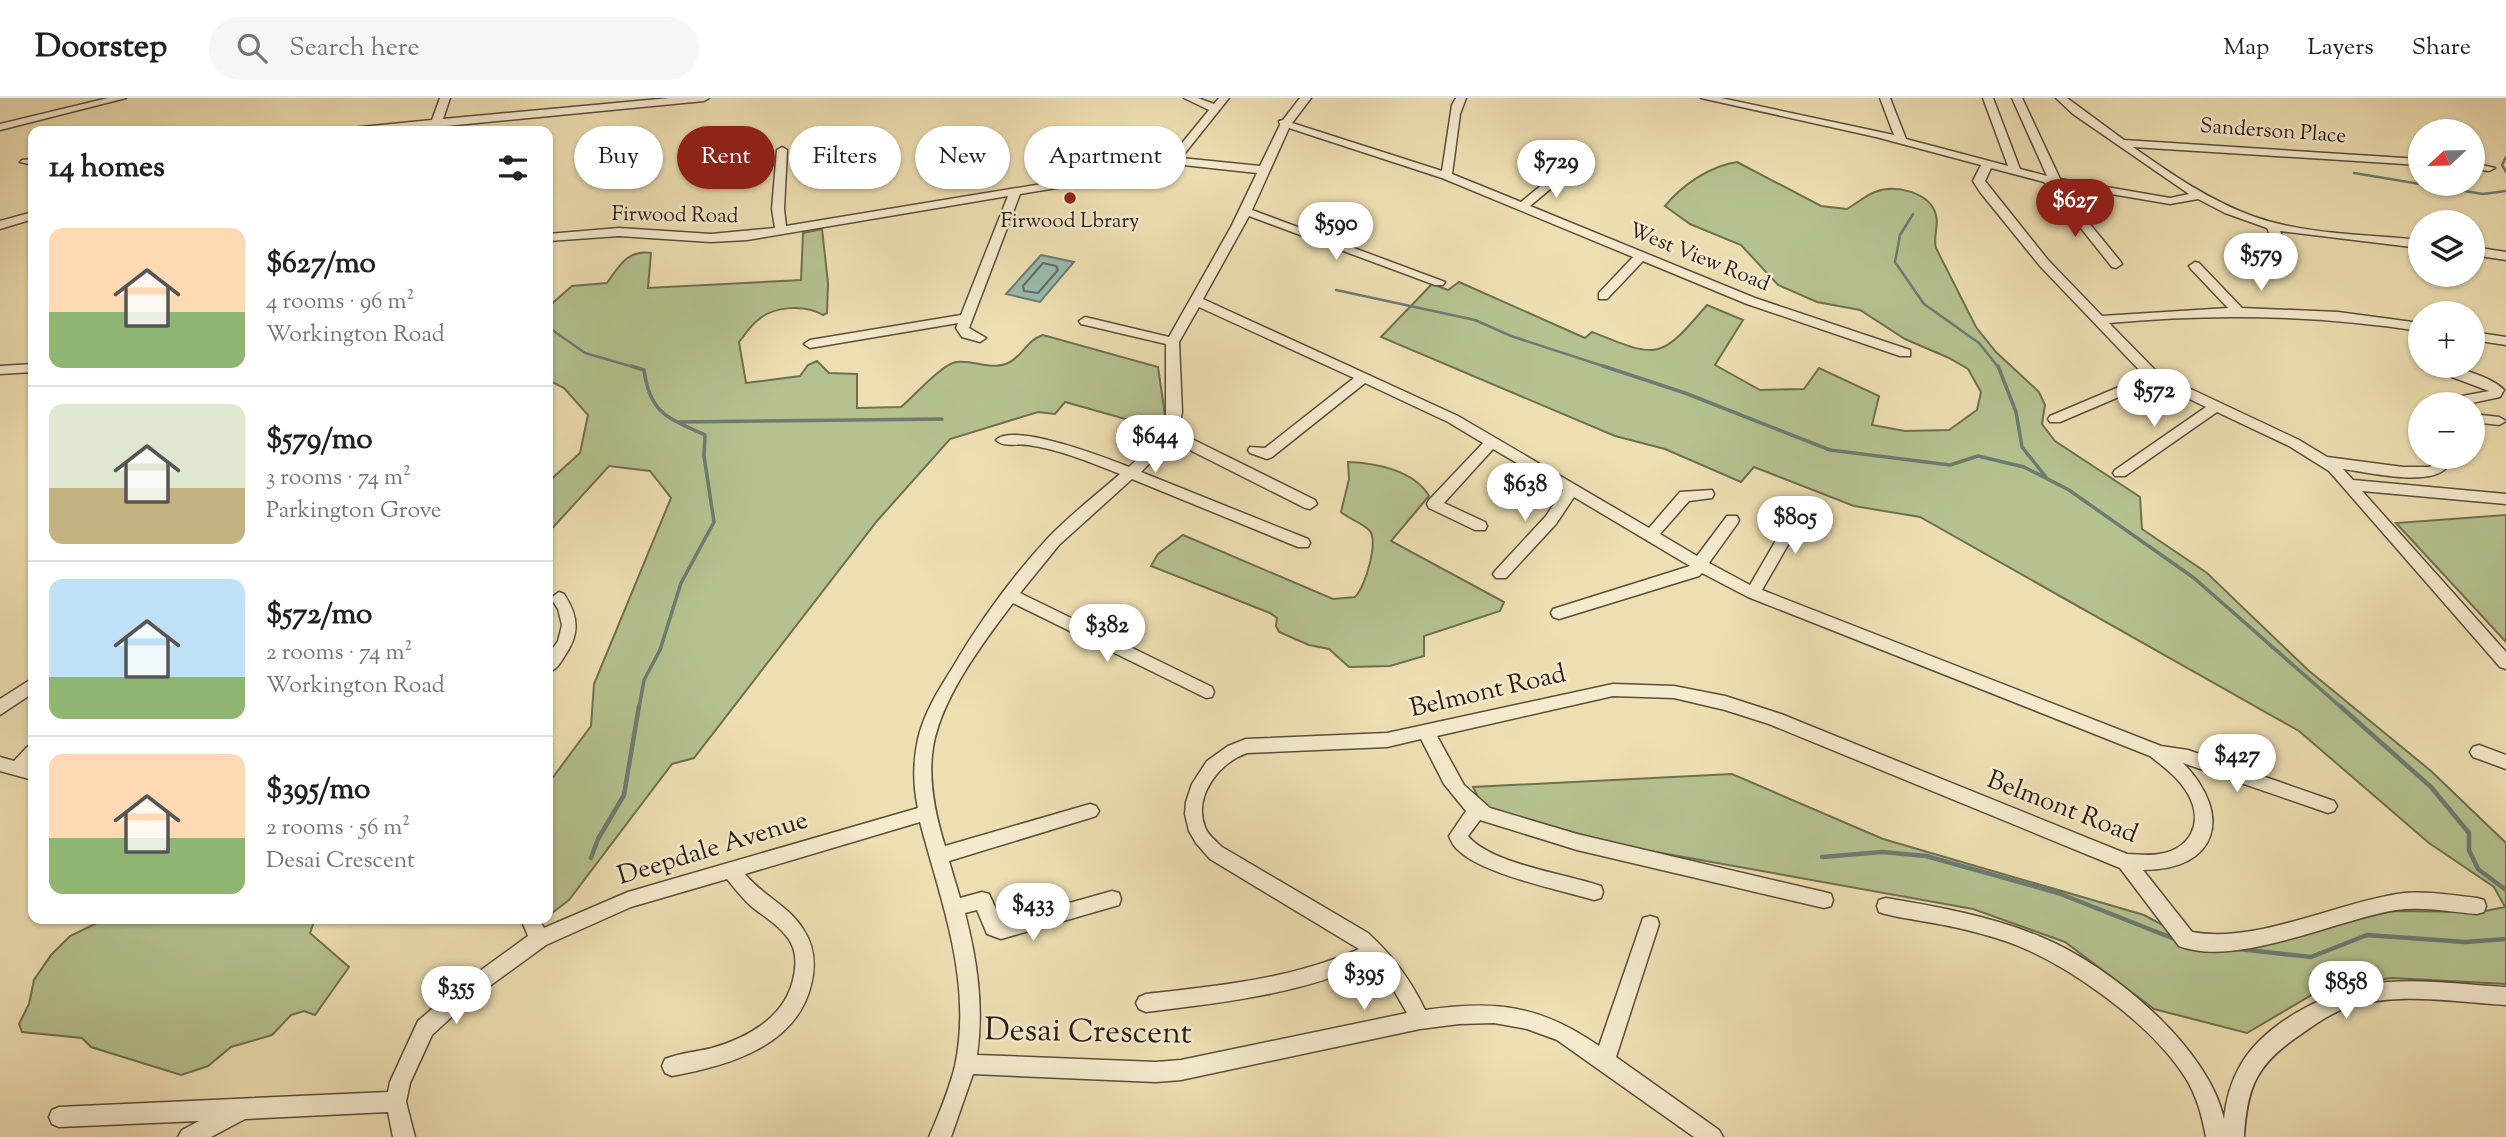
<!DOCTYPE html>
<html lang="en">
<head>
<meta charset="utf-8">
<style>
  :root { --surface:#fff; --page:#f6f6f6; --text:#202124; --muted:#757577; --line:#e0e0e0; --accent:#8f2418 }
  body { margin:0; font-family:"Sorts Mill Goudy",serif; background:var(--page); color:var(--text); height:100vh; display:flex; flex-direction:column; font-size:26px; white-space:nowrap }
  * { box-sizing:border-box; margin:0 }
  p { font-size:23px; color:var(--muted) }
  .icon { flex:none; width:38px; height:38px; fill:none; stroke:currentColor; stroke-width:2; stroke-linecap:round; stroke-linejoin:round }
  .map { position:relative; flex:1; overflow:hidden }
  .drawer { position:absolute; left:28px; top:28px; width:525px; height:798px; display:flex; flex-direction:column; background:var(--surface); border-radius:14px; box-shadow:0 2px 5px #0004 }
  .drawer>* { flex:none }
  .hud { position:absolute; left:574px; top:28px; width:665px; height:63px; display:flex; gap:14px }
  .needle { width:46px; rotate:248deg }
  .tools { position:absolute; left:2408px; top:21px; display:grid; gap:14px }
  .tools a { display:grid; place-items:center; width:77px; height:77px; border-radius:50%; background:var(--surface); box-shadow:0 2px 5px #0004; font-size:35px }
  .price { position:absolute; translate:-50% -60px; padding:0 16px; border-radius:24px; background:#fff; color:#222; font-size:23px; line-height:46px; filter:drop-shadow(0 2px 4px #0008) }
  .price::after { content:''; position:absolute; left:50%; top:42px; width:21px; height:16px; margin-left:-10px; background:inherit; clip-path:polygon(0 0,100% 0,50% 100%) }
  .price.active { background:var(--accent); color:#fff }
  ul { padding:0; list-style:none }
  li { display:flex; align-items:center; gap:21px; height:175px; padding:0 21px }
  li+li { border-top:2px solid var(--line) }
  li span { display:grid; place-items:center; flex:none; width:196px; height:140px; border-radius:14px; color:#555 }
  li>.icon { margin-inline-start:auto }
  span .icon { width:84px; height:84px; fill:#fffc; stroke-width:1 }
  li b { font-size:30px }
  h2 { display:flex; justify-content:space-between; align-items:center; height:84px; padding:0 21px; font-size:30px }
  .chip { padding:0 24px; border-radius:32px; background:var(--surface); box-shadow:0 2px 5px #0004; font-size:24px; line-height:63px }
  .chip.active { background:var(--accent); color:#fff }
  header { display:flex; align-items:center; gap:42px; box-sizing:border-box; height:98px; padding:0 35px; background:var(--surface); border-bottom:2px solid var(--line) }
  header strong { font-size:33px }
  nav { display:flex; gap:38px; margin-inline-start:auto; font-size:24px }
  .search { width:490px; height:63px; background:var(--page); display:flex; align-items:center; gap:18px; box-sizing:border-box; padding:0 24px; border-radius:38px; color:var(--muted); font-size:26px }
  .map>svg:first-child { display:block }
  .green { fill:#b5c28f; stroke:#6f6f52; stroke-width:2 }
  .water { fill:#99bcb0; stroke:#6c7c72; stroke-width:2 }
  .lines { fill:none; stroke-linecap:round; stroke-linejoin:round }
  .shore { stroke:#616c62; stroke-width:2 }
  .stream-far2 { stroke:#6c7c72; stroke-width:2.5 }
  .stream-far1 { stroke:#6c7c72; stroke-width:3.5 }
  .stream { stroke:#6c7c72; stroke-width:4.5 }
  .minor-casing { stroke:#5a4d3c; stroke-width:3 }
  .minor { fill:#f4eacd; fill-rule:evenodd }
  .poi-dot { fill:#8f2418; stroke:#f4eacd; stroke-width:2.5 }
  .labels { text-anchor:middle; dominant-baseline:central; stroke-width:5; stroke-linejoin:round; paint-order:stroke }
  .far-street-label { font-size:21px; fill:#291c15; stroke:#f4eacd }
  .far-poi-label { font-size:21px; fill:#291c15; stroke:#f4eacd }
  .street-label { font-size:26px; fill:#291c15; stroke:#f4eacd }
  .near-street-label { font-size:32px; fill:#291c15; stroke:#f4eacd }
</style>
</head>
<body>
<header>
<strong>Doorstep</strong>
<div class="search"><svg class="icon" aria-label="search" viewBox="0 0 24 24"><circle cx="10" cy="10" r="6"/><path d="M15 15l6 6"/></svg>Search here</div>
<nav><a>Map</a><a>Layers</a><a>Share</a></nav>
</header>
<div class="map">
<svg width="2506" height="1039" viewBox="0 0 2506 1039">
  <rect width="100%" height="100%" fill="#eedfb2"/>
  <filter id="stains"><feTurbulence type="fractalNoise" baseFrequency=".00286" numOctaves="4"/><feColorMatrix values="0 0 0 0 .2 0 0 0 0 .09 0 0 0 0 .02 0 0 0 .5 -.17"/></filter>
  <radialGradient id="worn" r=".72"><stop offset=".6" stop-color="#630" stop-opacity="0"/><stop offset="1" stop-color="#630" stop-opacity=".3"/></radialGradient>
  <path class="green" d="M 1737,64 L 1821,108 L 1847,111 C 1856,106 1866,97 1875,94 C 1895,86 1930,94 1936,117 C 1939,127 1933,138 1936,150 L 1976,229 L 1996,254 L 2039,294 L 2045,307 L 2042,326 L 2055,343 L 2140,399 L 2142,431 L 2207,475 L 2308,572 L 2431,673 L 2506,745 L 2506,886 L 2391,880 L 2320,892 L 2247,935 L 2154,911 L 2065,844 L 1973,811 L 1622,748 L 1483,709 L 1473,689 L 1732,676 L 1883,741 L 2144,817 L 2191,842 L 2276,834 L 2394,813 L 2480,814 L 2505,809 L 2494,789 L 2429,745 L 2299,633 L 1920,419 L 1854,408 L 1754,369 L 1741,384 L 1665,351 L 1615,338 L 1381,239 L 1432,186 L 1448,192 L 1459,184 L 1585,240 L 1592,234 C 1659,261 1660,262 1707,207 L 1743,222 L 1715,267 L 1760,292 L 1804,291 L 1819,270 L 1879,298 L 1872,327 L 1905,333 L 1949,332 L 1977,312 L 1981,294 L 1968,271 L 1949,260 L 1905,241 L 1860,212 L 1817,204 L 1778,187 L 1741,147 L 1690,126 L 1665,108 C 1682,87 1710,68 1737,64 Z
    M 822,131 L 828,185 L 827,215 L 823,217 C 805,206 774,208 758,222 C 750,228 745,237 739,244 L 746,285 L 800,278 L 808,267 L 817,263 L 829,275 L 857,276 L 857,310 L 901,309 C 914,298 941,267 956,264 C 975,261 991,274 1010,264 C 1023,257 1027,242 1043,237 L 1158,269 L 1165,317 L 1163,327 L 1154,329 L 1065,304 L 1055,316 L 1038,314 L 950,341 L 877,423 L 694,660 L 672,666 L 569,802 L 548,818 L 548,686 L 591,628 L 594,586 L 671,400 L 650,373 L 609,368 L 548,435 L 548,384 L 580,355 L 588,317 L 564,290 L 548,282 L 548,209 L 572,188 L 607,185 C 619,168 628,151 651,155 L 648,190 L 801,182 L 803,135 Z
    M 1348,364 C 1375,365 1414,372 1429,398 L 1391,443 L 1504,504 L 1500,513 L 1424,538 L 1424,558 L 1390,568 L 1349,569 L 1329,551 L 1309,547 L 1279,534 L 1276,528 L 1277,520 L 1270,515 L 1151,468 L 1158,456 L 1183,437 L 1333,501 L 1355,499 C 1366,488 1379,442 1369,432 C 1361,424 1349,421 1341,414 L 1349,381 Z
    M 2506,417 L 2506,544 L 2396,425 Z
    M 105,821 L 315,821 L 310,835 L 349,869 L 315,917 L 304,913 L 291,917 L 272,937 L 231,949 L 208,968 L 181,977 L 91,949 L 82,940 L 22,934 L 19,926 L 29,906 L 34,882 L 51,857 L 70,838 Z"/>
  <path class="water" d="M 1041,157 L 1074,164 L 1040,204 L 1006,196 Z"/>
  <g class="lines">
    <path class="shore" d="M 1043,165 L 1056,168 L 1058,172 L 1038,195 L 1024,193 L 1023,188 Z"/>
    <path class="stream-far2" d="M 2506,59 L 2502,67 L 2506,74
      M 2354,75 L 2420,86
      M 2421,86 L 2483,96 L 2506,93
      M 1913,116 L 1900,137 L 1895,164 L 1924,206 L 1979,245 L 1999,270
      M 1336,192 L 1475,222 L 1511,238 L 1609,270
      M 548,229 L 585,255 L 637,270"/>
    <path class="stream-far1" d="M 631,268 L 644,272 C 650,316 668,320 705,337 L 704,358 L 714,424 L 681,485 L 660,552 L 644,582 L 639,610
      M 1603,268 L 1685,295 L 1830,352 L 1950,367 L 1978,358 L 2024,369 L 2069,392 L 2194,480 L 2342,610
      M 1998,268 L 2016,314 L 2022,349 L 2046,379
      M 678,324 L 942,321"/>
    <path class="stream" d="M 2340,608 L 2431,689 L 2469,735 L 2469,752 L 2478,771 L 2506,792
      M 1822,759 L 1882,754 L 1926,758 L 2058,795 L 2177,842
      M 591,760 L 598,741 L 624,697 L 639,608
      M 2239,851 L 2311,859 L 2367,837 L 2465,844 L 2506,841"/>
    <defs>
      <path id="minor" d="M 108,0 L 126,0 L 0,32 L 0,26 Z
        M 440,0 L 450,0 L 443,21 L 670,0 L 709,0 L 704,3 L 436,29 L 346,33 L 351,30 L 432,22 Z
        M 1184,0 L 1198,0 L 1214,6 L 1219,0 L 1229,0 L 1181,60 L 1260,68 L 1280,27 L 1279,23 L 1283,22 L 1300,0 L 1311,0 L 1292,25 L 1442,73 L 1452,7 L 1456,0 L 1466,0 L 1460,16 L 1452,76 L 1521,104 L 1565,68 L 1573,68 L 1573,72 L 1530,108 L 1755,200 L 1910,252 L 1910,258 L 1900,258 L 1747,206 L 1643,163 L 1607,201 L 1599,201 L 1599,195 L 1633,159 L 1442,80 L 1289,30 L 1252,112 L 1445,184 L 1443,187 L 1435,187 L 1249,118 L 1203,201 L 1458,318 L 1649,430 L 1680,394 L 1712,392 L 1714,396 L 1712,400 L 1689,403 L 1660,436 L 1697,458 L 1727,418 L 1737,418 L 1739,422 L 1737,426 L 1709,465 L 1750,487 L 1792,415 L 1802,415 L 1804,419 L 1762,492 L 2161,648 L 2188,652 L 2334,703 L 2337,708 L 2334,713 L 2328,715 L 2183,665 C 2233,716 2219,772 2143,772 L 2192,834 C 2255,846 2334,806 2397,796 C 2423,792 2451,797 2477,800 L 2484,802 L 2486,808 L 2484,814 L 2477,816 C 2450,814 2423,808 2396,812 C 2335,822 2237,870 2179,848 L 2120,770 L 1769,626 L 1725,612 L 1674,600 L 1613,598 L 1437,638 L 1464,687 L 1490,710 L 1577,736 L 1824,794 L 1831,796 L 1833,802 L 1831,808 L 1824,810 L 1577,752 L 1480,722 L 1468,738 C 1491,766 1566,776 1601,788 L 1603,794 L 1601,800 L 1594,802 C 1560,792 1482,776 1458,752 C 1454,749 1451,743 1449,738 L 1466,713 L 1444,686 L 1421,641 L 1387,649 L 1247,655 C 1219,665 1193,698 1205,729 C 1208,737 1216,743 1222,749 L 1368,835 C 1392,857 1411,882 1425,912 C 1496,902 1540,907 1599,948 L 1641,826 L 1643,820 L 1650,818 L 1657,820 L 1659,826 L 1616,959 L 1719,1032 L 1723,1039 L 1694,1039 L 1557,942 L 1527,931 L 1494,925 L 1459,926 L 1420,931 L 1181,982 L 1156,984 L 973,976 L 951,1039 L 929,1039 C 939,1016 949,992 955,968 C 973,884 941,804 920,724 L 745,776 C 762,797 789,808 803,831 C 815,849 816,867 811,887 C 796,949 727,968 672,978 L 665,975 L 662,968 L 665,961 C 680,955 696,954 712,950 C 747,940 784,920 793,882 C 796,870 797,856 791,845 C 782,829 766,820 752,809 C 743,801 735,791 727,781 L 631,809 L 546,847 L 469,903 L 432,937 L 410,985 L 406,1004 L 415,1039 L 393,1039 L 388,1014 L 245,1021 L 211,1039 L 178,1039 L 182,1032 L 199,1023 L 59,1029 L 52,1026 L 49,1019 L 52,1012 L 59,1009 L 388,994 L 390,984 L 418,923 L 455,891 L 528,838 L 521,821 L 539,821 L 544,830 L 628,794 L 918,710 C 913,687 913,664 918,641 C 924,615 939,591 953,569 C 980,523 1012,479 1048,440 C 1070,417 1096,397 1120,376 C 1092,365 1059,351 1028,347 C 1017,345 1004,350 996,342 C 1014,324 1106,360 1129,369 C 1143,356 1161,343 1166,325 L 1166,246 L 1081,226 L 1079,223 L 1085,219 L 1169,239 L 1231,129 L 1257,75 L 1174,66 L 1147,75 L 1020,96 L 969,230 L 986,240 L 980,244 L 962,239 L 956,230 L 958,225 L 810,250 L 804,246 L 810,242 L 961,217 L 1008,98 L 747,142 L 711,144 L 619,138 L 548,143 L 548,136 L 619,130 L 711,136 L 775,130 L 772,111 L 777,52 L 782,49 L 787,52 L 784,111 L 786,128 L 1145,69 L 1169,61 L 1209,12 ZM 1199,209 L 1354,280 L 1265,350 L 1250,349 L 1248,352 L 1250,355 L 1267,361 L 1272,359 L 1365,285 L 1448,324 L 1483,345 L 1429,402 L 1427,406 L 1429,410 L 1475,432 L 1485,432 L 1487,428 L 1485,424 L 1444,405 L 1493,351 L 1563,392 L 1546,418 L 1496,472 L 1493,476 L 1496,480 L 1506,480 L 1556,426 L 1574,399 L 1690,468 L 1553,511 L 1551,515 L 1553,519 L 1559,521 L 1699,478 L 1702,475 L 1748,499 L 2150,658 C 2164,669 2179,680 2188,696 C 2204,724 2191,751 2159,756 C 2149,758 2137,756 2127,756 L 1781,616 L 1725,598 L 1674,588 L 1613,586 L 1387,635 L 1246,641 L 1228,648 L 1207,663 L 1192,686 L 1186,704 L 1185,716 L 1189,733 L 1196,745 L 1210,761 L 1359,851 C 1292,881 1218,888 1146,896 L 1139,899 L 1136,905 L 1139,911 L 1146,914 C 1223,905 1300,896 1372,864 L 1389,884 L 1407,915 L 1181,962 L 1156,964 L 977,957 C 984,908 977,862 965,815 L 977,812 L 987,836 L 1001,841 L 1112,809 L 1119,807 L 1121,801 L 1119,795 L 1112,793 L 1002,824 L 989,796 L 982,794 L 960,800 L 949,763 L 1090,720 L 1096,718 L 1099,713 L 1096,708 L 1090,706 L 945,748 C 936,719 929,688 932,657 C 937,605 982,546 1013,505 L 1206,600 L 1212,599 L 1214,594 L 1212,589 L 1020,495 L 1059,447 L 1132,381 L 1298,449 L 1308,449 L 1310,445 L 1308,441 L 1141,374 L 1172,343 L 1305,410 L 1310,411 L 1317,406 L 1315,402 L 1178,334 L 1182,314 L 1179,244 Z
        M 1701,0 L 1721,0 L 1894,37 L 1880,0 L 1890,0 L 1906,41 L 2008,68 L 1983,0 L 1993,0 L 2020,71 L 2047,78 L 2012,0 L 2022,0 L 2060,81 L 2170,100 L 2189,96 L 2073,16 L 2056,0 L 2067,0 L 2124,42 L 2420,61 L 2420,67 L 2133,49 C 2171,76 2210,103 2255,119 C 2307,137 2365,136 2420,142 L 2420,150 L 2280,133 L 2290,155 L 2284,159 L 2278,155 L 2267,130 L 2225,115 L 2198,101 L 2170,106 L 2058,87 L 2120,163 L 2122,166 L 2116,170 L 2112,169 L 2044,84 L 1991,70 L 1985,83 L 2048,162 L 2102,218 L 2228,210 L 2191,171 L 2189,168 L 2195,164 L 2199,165 L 2242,210 L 2338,214 L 2420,225 L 2420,233 C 2316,217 2214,215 2109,225 L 2159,276 L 2299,342 L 2327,359 L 2403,369 L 2429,369 L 2439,365 L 2446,370 C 2429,389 2367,374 2343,371 L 2353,382 L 2506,396 L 2506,406 L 2362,393 L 2506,554 L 2506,571 L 2500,569 L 2329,373 L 2289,348 L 2217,314 L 2125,378 L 2115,378 L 2113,375 L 2115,372 L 2206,309 L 2154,284 L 2060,324 L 2050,324 L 2048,321 L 2050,318 L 2145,278 L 2040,168 L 1980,94 L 1973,83 L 1981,67 L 1876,39 Z
        M 33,61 L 33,67 L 20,64 L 22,62 Z
        M 2473,65 L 2495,70 L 2489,73 L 2473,71 Z
        M 33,114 L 33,121 L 0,131 L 0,123 Z
        M 2473,149 L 2506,154 L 2506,162 L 2473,157 Z
        M 2473,234 L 2506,239 L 2506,247 L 2473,242 Z
        M 33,266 L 33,274 L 0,276 L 0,268 Z
        M 2439,268 C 2454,267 2494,280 2504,292 L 2500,299 L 2467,306 L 2453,306 L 2457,299 L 2489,293 L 2452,279 Z
        M 2473,316 L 2499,319 L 2506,323 L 2499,327 L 2473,324 Z
        M 559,494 L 564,496 C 579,519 580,536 564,559 C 560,566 556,572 548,574 L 548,557 L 558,543 L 562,527 L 558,511 L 551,500 Z
        M 33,580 L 33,595 L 0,617 L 0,601 Z
        M 33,647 L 31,667 L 33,668 L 33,682 L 0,673 L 0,659 L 14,663 L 27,649 Z
        M 2479,647 L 2506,657 L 2506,671 L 2473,659 L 2470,654 L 2473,649 Z
        M 1886,800 C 1939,809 1991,818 2041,839 C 2108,866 2208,948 2224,1021 C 2226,1003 2230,986 2239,970 C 2263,923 2337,888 2388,884 C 2427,881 2467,887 2506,889 L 2506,907 C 2454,904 2397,893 2346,910 C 2329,916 2314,927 2300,937 C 2257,966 2247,988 2244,1039 L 2206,1039 C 2202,1018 2197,998 2185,979 C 2150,924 2061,860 1999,841 C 1974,833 1947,827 1921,823 C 1907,820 1893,819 1879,814 L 1877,808 L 1879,802 Z"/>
    </defs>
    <use href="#minor" class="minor-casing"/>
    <use href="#minor" class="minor"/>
  </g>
  <circle class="poi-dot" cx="1070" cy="100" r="7"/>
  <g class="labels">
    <g class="far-street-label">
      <text transform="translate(2273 34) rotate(4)">Sanderson Place</text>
      <text transform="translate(675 118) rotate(1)">Firwood Road</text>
      <text transform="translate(1699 160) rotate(22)">West View Road</text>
    </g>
    <g class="far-poi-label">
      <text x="1070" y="124">Firwood Lbrary</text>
    </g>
    <g class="street-label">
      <text transform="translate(1488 594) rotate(-13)">Belmont Road</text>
      <text transform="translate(2062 710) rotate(21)">Belmont Road</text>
      <text transform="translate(713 751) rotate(-17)">Deepdale Avenue</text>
    </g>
    <g class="near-street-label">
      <text transform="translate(1088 935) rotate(1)">Desai Crescent</text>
    </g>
  </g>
  <rect width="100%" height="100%" filter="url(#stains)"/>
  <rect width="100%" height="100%" fill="url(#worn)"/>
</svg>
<div class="tools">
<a><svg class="needle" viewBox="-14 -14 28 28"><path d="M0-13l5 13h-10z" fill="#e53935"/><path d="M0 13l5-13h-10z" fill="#757577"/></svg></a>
<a><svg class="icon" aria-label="layers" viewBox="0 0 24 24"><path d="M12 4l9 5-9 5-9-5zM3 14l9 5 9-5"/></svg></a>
<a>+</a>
<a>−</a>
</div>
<b class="price" style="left:1556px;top:102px">$729</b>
<b class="price active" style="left:2075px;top:141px">$627</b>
<b class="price" style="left:1336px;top:164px">$590</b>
<b class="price" style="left:2261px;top:195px">$579</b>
<b class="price" style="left:2154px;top:331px">$572</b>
<b class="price" style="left:1155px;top:377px">$644</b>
<b class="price" style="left:1525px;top:425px">$638</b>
<b class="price" style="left:1795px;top:458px">$805</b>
<b class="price" style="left:1107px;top:566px">$382</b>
<b class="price" style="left:2237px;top:696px">$427</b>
<b class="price" style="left:1033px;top:845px">$433</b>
<b class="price" style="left:1364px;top:914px">$395</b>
<b class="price" style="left:2346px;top:923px">$858</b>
<b class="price" style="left:456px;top:928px">$355</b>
<div class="hud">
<a class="chip">Buy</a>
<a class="chip active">Rent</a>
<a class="chip">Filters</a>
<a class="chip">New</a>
<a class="chip">Apartment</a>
</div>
<section class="drawer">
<h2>14 homes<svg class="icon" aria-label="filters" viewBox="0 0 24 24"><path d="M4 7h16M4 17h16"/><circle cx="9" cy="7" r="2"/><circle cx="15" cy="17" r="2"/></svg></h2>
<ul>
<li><span style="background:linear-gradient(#ffd9b3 60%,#8fb573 0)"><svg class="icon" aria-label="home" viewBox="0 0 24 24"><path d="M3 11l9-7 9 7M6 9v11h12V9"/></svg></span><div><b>$627/mo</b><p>4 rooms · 96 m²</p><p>Workington Road</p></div></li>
<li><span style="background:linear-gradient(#dfe7d0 60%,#c2b280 0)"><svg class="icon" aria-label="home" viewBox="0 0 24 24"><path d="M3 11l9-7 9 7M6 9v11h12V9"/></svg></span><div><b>$579/mo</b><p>3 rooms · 74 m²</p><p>Parkington Grove</p></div></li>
<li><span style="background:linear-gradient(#bfe0f5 70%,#8fb573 0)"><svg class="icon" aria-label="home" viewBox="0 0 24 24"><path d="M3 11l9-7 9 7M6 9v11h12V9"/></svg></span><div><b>$572/mo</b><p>2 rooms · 74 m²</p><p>Workington Road</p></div></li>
<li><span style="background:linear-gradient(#ffd9b3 60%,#8fb573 0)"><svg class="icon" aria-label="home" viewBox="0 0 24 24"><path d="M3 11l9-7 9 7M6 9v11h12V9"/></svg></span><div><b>$395/mo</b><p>2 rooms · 56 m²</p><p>Desai Crescent</p></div></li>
</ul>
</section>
</div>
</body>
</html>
